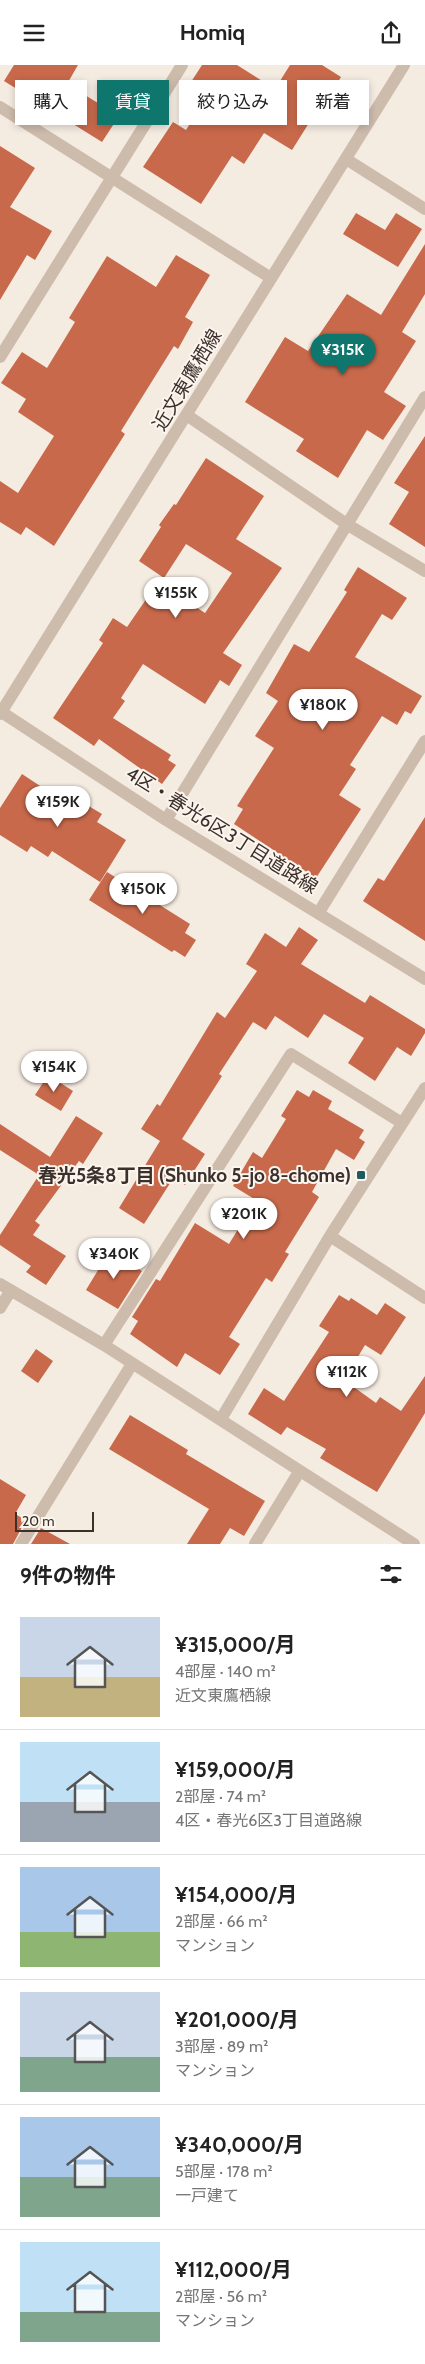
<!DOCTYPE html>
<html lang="ja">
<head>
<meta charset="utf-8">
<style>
  :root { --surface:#fff; --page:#f6f6f6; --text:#222; --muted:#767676; --line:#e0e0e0; --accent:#0f766e }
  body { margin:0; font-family:Cabin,"Noto Sans JP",sans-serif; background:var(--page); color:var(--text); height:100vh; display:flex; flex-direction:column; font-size:19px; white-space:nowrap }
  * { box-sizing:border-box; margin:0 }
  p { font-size:16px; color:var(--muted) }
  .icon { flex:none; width:28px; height:28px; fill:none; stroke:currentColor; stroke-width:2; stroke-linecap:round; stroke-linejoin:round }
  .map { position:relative; height:1479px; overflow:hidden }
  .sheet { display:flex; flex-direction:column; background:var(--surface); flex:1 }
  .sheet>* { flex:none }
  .guide { position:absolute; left:15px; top:15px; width:395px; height:45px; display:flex; gap:10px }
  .scale { position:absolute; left:15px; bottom:12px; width:79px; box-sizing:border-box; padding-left:5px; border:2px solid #3b302b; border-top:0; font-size:14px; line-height:18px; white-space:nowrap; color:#3b302b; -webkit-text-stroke:4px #fbf5ee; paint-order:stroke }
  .price { position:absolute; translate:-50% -42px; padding:0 11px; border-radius:18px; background:#fff; color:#222; font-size:16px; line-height:32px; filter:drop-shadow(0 1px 2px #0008) }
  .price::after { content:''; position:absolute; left:50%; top:30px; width:15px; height:11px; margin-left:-8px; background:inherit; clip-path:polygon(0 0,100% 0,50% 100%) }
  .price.on { background:var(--accent); color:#fff }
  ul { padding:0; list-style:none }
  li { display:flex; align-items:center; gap:15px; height:125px; padding:0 20px }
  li+li { border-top:1px solid var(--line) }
  li span { display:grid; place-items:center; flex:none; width:140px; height:100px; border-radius:0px; color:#555 }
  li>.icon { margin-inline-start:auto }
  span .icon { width:60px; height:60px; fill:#fffc; stroke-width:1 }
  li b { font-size:21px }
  h2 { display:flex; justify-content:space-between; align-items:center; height:60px; padding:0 20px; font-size:21px }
  .chip { padding:0 18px; border-radius:0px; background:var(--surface); box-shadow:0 2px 8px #0003; font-size:18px; line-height:45px }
  .chip.on { background:var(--accent); color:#fff }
  header { display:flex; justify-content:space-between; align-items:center; height:65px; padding:0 20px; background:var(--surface); font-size:22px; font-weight:800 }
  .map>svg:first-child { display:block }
  .building { fill:#c8694b }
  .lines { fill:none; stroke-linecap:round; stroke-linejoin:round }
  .minor { stroke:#cdbbac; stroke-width:12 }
  .tertiary { stroke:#cdbbac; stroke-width:12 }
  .poi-dot { fill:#1f5a5e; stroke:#fbf5ee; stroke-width:2 }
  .labels { text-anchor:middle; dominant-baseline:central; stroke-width:4; stroke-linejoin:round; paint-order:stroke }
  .street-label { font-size:19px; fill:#3b302b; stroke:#fbf5ee }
  .poi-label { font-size:19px; font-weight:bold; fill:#3b302b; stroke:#fbf5ee; text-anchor:end }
</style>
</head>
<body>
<header><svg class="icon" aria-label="menu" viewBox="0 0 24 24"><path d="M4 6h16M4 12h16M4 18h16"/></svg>Homiq<svg class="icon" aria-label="share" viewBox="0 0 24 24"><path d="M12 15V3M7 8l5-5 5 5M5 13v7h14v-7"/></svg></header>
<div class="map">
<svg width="425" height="1479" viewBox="0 0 425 1479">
  <rect width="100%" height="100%" fill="#f4ebe1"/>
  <path class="building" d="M 14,0 L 78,0 L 67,19 L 119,51 L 102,77 L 4,16 Z
    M 202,0 L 237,0 L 275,24 L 290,0 L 322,0 L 341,12 L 328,33 L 326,31 L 292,85 L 264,68 L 244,99 L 232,91 L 201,139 L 143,102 L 173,57 L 186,65 L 209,28 L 191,17 Z
    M 0,81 L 35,103 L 10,142 L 52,166 L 35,195 L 27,190 L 0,235 Z
    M 356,148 L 385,165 L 396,148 L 422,164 L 398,202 L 343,169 Z
    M 425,179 L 425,229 L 402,267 L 416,276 L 384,327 L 406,341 L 383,375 L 367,365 L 338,413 L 296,386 L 304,374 L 245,337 L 285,272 L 308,286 L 347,229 L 381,250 Z
    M 176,190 L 210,210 L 185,252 L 193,257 L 178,284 L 174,281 L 121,366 L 125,369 L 54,481 L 26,462 L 21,470 L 0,457 L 0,416 L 18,428 L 54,371 L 18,347 L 26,334 L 1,318 L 22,287 L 47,303 L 75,257 L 69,253 L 107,191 L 156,222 Z
    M 425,371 L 425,482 L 389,459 L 409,427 L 394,418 Z
    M 206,393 L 264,431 L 236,474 L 282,503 L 223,588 L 242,600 L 229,621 L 220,615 L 205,639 L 143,599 L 121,633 L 125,636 L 113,653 L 171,690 L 168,695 L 176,700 L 162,719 L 99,674 L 94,681 L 53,653 L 103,578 L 99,575 L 113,553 L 127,562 L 158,517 L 205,548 L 232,508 L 186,479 L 164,513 L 139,496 L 161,462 L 159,460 L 174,439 L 176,440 Z
    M 358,502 L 407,533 L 392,555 L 382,549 L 355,592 L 422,631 L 411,649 L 405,646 L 397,660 L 382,651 L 350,700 L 356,704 L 339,730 L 361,744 L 316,813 L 234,759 L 243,744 L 237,741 L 274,683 L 255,671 L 278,636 L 266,628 L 294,579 L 309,587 L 347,527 L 344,525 Z
    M 22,709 L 72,742 L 77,734 L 102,749 L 97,757 L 126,775 L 100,817 L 52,786 L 48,792 L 31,781 L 27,787 L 0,770 L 0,743 Z
    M 425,752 L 425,876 L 363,836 L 378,813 L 384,816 Z
    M 107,807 L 190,859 L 185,868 L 196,875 L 185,892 L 174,885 L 172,887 L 89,835 Z
    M 299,862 L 318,875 L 301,899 L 365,938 L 370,930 L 425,964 L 425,968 L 411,991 L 397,982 L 375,1016 L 348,998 L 364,973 L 324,949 L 308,973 L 275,951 L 266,965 L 253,957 L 219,1009 L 222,1011 L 182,1074 L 205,1089 L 185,1120 L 174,1112 L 144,1159 L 119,1143 L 160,1076 L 141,1064 L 157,1039 L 160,1041 L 217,947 L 225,953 L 257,906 L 246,899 L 265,868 L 286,882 Z
    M 48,1010 L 73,1026 L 61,1046 L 35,1030 Z
    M 297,1025 L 309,1032 L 313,1025 L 332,1036 L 328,1044 L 364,1065 L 359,1073 L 365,1077 L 354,1095 L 336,1084 L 312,1127 L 319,1132 L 285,1187 L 289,1189 L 272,1217 L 266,1213 L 229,1272 L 240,1279 L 220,1310 L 185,1288 L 177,1302 L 130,1269 L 138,1256 L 132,1252 L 156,1214 L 160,1216 L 195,1158 L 229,1179 L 256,1135 L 233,1121 L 253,1087 L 262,1093 L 286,1054 L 281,1051 Z
    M 76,1051 L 103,1068 L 83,1099 L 79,1096 L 35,1156 L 40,1160 L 33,1170 L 66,1191 L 46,1220 L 26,1207 L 31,1201 L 0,1180 L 0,1170 L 39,1110 L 0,1085 L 0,1059 L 50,1092 Z
    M 109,1187 L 142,1206 L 118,1244 L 86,1225 Z
    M 339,1230 L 349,1236 L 351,1233 L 377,1250 L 385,1238 L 406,1252 L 381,1290 L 365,1280 L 344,1315 L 376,1338 L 380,1332 L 401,1346 L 425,1311 L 425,1348 L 377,1427 L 320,1393 L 326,1384 L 287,1362 L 281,1370 L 248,1349 L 264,1323 L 284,1336 L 329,1267 L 319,1261 Z
    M 36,1284 L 53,1296 L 38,1318 L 21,1306 Z
    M 130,1350 L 188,1385 L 186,1389 L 265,1436 L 244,1471 L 230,1463 L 220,1479 L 187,1479 L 209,1444 L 109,1384 Z
    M 0,1414 L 26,1430 L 15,1449 L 26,1455 L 13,1479 L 0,1479 Z
    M 41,1463 L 70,1479 L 31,1479 Z"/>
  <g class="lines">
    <path class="minor" d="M 0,42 L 271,213
      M 346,94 L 425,144
      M 0,292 L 182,0
      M 188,351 L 348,460 L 425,506
      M 0,646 L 166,755 L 425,914
      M 166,755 L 425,332
      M 319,847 L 425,676
      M 330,1171 L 425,1233
      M 0,1219 L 104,1280 L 414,1479
      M 0,1243 L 11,1225
      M 104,1280 L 291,989 L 402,1058
      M 221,1354 L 330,1171 L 425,1023
      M 21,1479 L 132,1299
      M 255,1479 L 299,1407"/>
    <path class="tertiary" d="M 0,649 L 404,0"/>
  </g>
  <rect class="poi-dot" x="356" y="1105" width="10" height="10" rx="2.5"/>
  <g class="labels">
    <g class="street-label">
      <text transform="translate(187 315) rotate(-59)">近文東鷹栖線</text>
      <text transform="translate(222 765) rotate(32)">4区・春光6区3丁目道路線</text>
    </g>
    <g class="poi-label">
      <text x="351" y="1110">春光5条8丁目 (Shunko 5-jo 8-chome)</text>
    </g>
  </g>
</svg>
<div class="scale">20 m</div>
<b class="price on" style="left:343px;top:311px">¥315K</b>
<b class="price" style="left:176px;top:554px">¥155K</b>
<b class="price" style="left:323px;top:666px">¥180K</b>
<b class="price" style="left:58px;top:763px">¥159K</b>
<b class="price" style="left:143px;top:850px">¥150K</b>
<b class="price" style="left:54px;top:1028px">¥154K</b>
<b class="price" style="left:244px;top:1175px">¥201K</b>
<b class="price" style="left:114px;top:1215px">¥340K</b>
<b class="price" style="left:347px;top:1333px">¥112K</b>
<div class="guide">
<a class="chip">購入</a>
<a class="chip on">賃貸</a>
<a class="chip">絞り込み</a>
<a class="chip">新着</a>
</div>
</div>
<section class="sheet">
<h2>9件の物件<svg class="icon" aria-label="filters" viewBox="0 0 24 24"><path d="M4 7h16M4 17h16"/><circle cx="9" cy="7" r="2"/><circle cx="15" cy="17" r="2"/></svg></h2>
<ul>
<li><span style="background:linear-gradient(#c9d6e8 60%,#c2b280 0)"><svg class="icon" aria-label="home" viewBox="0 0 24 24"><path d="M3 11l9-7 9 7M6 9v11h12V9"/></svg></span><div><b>¥315,000/月</b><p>4部屋 · 140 m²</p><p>近文東鷹栖線</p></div></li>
<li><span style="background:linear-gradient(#bfe0f5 60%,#9aa5b1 0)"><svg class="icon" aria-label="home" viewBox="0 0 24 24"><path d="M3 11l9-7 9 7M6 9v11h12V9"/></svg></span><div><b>¥159,000/月</b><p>2部屋 · 74 m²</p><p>4区・春光6区3丁目道路線</p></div></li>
<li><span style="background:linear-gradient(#a9c7e8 65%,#8fb573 0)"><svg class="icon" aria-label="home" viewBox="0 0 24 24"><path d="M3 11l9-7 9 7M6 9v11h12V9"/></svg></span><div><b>¥154,000/月</b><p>2部屋 · 66 m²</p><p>マンション</p></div></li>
<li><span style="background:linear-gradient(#c9d6e8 65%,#7fa58c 0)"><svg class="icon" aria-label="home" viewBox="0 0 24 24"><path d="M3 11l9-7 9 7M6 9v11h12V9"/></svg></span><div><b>¥201,000/月</b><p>3部屋 · 89 m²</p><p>マンション</p></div></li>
<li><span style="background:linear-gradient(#a9c7e8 60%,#7fa58c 0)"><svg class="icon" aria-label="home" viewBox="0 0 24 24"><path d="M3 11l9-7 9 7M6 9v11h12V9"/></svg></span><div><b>¥340,000/月</b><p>5部屋 · 178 m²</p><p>一戸建て</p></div></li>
<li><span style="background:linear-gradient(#bfe0f5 70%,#7fa58c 0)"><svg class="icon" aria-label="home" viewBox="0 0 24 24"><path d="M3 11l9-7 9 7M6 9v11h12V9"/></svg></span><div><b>¥112,000/月</b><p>2部屋 · 56 m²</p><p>マンション</p></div></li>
</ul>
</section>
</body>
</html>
